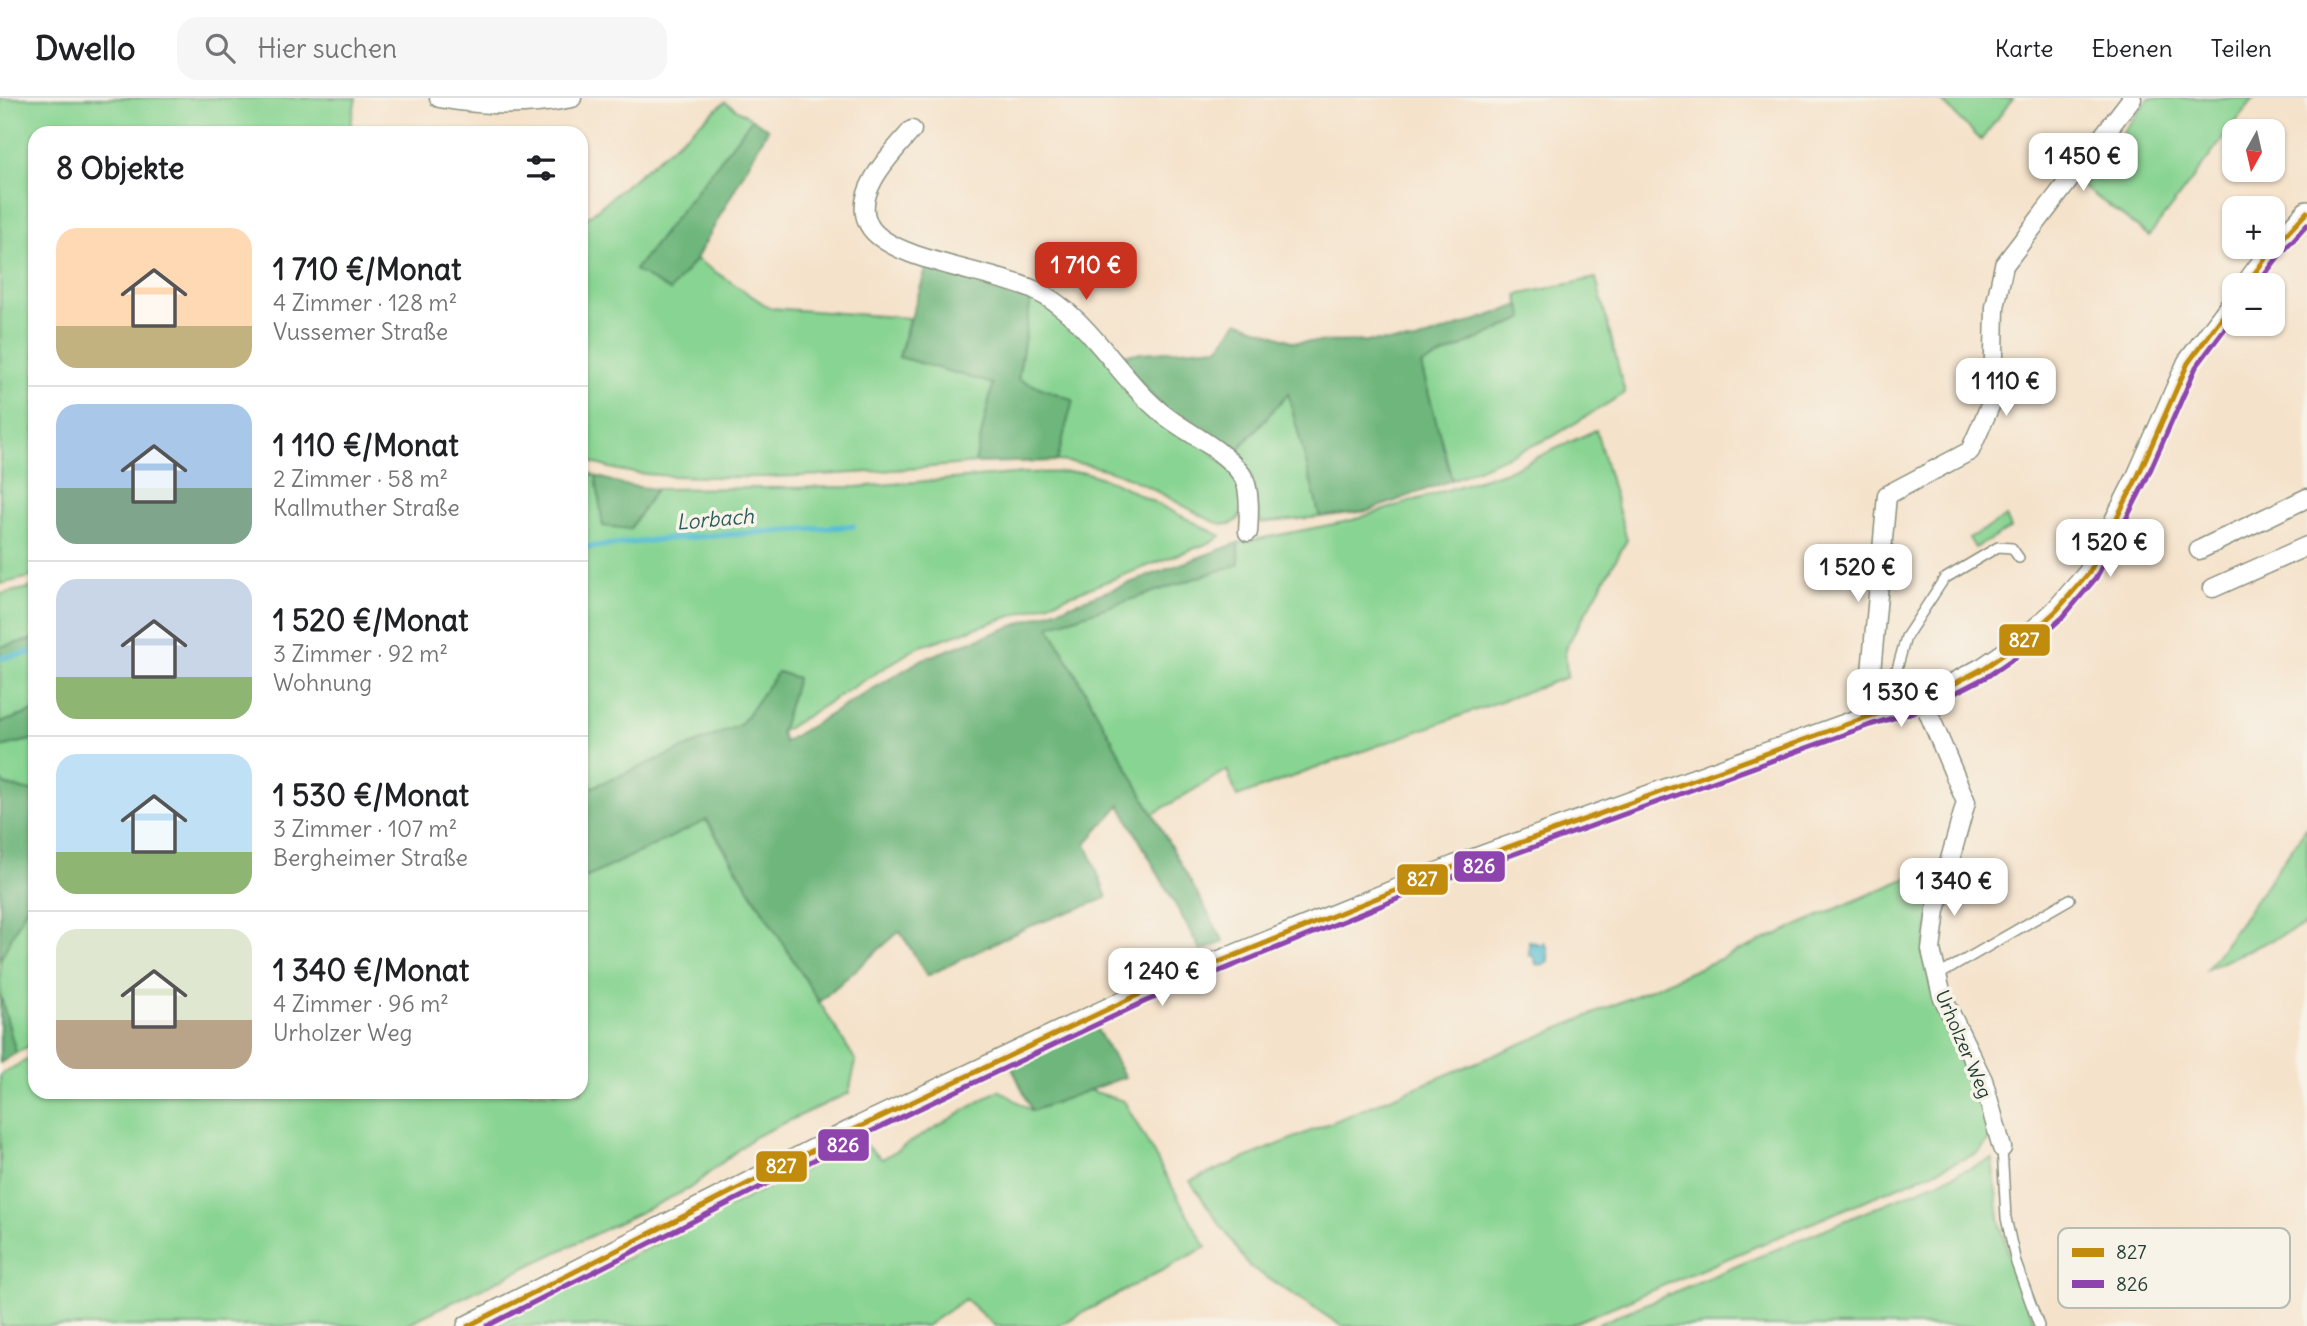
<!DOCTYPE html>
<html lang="de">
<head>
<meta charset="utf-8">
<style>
  :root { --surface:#fff; --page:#f6f6f6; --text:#202124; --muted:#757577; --line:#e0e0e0; --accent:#c8321e }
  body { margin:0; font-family:Delius,sans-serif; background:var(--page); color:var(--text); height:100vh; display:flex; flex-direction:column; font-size:26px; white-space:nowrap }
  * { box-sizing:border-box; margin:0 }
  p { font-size:23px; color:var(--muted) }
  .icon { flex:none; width:38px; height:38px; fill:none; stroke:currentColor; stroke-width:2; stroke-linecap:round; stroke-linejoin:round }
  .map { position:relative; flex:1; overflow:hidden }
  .details { position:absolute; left:28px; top:28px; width:560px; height:973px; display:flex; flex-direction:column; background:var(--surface); border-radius:21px; box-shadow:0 2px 5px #0004 }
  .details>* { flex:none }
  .needle { width:46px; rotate:188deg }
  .buttons { position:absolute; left:2222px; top:21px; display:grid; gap:14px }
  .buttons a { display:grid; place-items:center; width:63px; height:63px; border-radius:14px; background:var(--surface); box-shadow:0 2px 5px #0004; font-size:35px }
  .price { position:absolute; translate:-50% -60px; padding:0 16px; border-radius:14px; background:#fff; color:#222; font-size:23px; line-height:46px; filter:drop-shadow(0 2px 4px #0008) }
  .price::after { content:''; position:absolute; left:50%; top:42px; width:21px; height:16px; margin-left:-10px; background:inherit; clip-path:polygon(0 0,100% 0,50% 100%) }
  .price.on { background:var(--accent); color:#fff }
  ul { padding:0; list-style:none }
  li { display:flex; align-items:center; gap:21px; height:175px; padding:0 28px }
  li+li { border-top:2px solid var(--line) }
  li span { display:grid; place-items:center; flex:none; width:196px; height:140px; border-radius:21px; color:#555 }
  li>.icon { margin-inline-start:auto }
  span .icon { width:84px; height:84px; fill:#fffc; stroke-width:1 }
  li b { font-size:30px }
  h2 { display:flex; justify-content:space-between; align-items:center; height:84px; padding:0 28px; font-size:30px }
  header { display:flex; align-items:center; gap:42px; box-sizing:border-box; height:98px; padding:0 35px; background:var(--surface); border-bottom:2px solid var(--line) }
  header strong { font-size:33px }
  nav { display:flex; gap:38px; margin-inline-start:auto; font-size:24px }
  .search { width:490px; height:63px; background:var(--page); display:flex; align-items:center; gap:18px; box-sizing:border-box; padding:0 24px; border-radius:21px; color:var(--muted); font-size:26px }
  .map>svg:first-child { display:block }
  .green { fill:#88d492; stroke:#548863; stroke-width:2 }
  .forest { fill:#6eb67c; stroke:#467a58; stroke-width:2 }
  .water { fill:#55bdd2; stroke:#3a7d83; stroke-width:2 }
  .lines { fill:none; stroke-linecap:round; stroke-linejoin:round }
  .stream { stroke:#55bdd2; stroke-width:6 }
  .service-casing { stroke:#8a907f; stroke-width:12 }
  .minor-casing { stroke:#8a907f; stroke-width:21 }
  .tertiary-casing { stroke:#8a907f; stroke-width:24 }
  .service { stroke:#fff; stroke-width:9 }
  .minor { stroke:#fff; stroke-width:18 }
  .tertiary { stroke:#fff; stroke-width:21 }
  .bus-1-casing { stroke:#f7f3e8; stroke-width:10 }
  .bus-2-casing { stroke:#f7f3e8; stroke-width:10 }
  .bus-1 { stroke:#c18c0d; stroke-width:5 }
  .bus-2 { stroke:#8e44ad; stroke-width:5 }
  .labels { text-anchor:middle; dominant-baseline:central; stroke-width:7; stroke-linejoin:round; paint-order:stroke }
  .street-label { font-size:19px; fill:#1f3d34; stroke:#f7f3e8 }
  .water-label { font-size:21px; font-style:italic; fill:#2c5d5c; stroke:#f7f3e8 }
  .key { fill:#f7f3e8; stroke:#b6bcb2; stroke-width:2 }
  .key-label { font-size:19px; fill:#1f3d34 }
  .line-badge { stroke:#f7f3e8; stroke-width:2.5 }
  .badge-label { font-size:19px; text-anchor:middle; font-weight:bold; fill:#fff }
</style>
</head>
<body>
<header>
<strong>Dwello</strong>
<div class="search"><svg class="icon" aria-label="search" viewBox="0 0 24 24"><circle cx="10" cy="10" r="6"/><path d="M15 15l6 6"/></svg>Hier suchen</div>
<nav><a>Karte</a><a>Ebenen</a><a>Teilen</a></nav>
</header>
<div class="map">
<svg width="2307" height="1228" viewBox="0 0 2307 1228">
  <rect width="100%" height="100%" fill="#f7f3e8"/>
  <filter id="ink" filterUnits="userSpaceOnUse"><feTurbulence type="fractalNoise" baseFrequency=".0143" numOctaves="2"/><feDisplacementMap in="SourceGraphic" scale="14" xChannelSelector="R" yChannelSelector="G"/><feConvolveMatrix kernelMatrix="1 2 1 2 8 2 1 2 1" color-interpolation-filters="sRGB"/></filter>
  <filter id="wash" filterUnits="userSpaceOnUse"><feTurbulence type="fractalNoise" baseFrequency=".00686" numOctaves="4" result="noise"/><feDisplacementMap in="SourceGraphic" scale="28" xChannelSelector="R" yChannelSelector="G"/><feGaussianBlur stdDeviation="1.57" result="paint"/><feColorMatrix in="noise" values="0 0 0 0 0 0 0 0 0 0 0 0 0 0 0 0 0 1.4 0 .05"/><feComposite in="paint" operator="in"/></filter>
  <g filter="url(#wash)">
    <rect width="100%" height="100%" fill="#f5e2ca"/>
    <path class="green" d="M 0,0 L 356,0 L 349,35 L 35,35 L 35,478 L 0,486 Z
      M 1938,0 L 2013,0 L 1981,42 Z
      M 2149,0 L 2254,0 L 2149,138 L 2082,88 Z
      M 725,4 L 752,21 L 635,172 L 670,192 L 696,161 L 770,210 L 909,220 L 899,259 L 993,285 L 975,365 C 887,373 800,381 712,379 C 667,378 623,379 581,360 L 581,125 Z
      M 1596,180 L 1625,295 L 1552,339 L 1452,382 L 1421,267 L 1523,221 L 1517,197 Z
      M 1032,195 L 1068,217 L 1240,381 C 1241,395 1249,417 1233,425 C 1222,430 1206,420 1197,415 C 1148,389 1115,366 1057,363 L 1073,302 L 1018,281 Z
      M 1288,295 L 1320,419 L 1260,425 L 1251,378 L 1232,359 Z
      M 1596,332 L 1627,442 L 1565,551 L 1567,579 L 1237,699 L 1227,672 L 1153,716 L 1049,528 L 1239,466 L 1238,445 L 1349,423 L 1510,372 Z
      M 581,372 L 596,378 L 603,427 L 630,431 L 656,391 L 856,389 L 1025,375 L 1084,374 L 1114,384 L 1221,438 L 1214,443 L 1036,510 L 918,549 L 781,634 L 797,580 L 778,574 L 740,627 L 581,694 Z
      M 2006,419 L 2011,430 L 1975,450 L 1969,440 Z
      M 35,489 L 35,541 L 0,549 L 0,496 Z
      M 35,555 L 35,613 L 0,625 L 0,562 Z
      M 35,641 L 35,694 L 5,687 L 0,682 L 0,649 Z
      M 706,722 L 856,963 L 849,995 L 754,1039 L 689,1091 L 403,1228 L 0,1228 L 0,977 L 35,957 L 35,994 L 581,994 L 581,782 Z
      M 2307,729 L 2307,826 L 2207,871 Z
      M 1942,765 L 1923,854 L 1935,899 L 1976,984 L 1993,1037 L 1978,1055 L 1567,1228 L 1342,1228 L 1249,1168 L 1190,1083 L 1593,916 Z
      M 35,792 L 35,945 L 16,955 L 0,896 L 0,862 Z
      M 999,992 L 1032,1013 L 1089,992 L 1124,1003 L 1206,1149 L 1058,1228 L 995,1228 L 965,1201 L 926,1228 L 492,1228 L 860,1043 L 882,1061 Z
      M 1992,1061 L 1999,1120 L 2011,1165 L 2036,1228 L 1593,1228 Z"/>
    <path class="forest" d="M 752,21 L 768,31 L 696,161 L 670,193 L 635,172 Z
      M 928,165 L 1032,195 L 1018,281 L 1073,302 L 1057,363 L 975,365 L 993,286 L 899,259 Z
      M 1520,207 L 1524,220 L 1421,267 L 1452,382 L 1368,413 L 1320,419 L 1288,295 L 1232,359 L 1166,313 L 1116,257 L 1219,249 L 1238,223 L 1294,244 L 1416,243 Z
      M 596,378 L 624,387 L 656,391 L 630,431 L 603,428 Z
      M 1238,445 L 1239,466 L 1049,528 L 1224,844 L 1201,853 L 1120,707 L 1086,745 L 1107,800 L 1028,829 L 927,878 L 900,833 L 819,904 L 707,722 L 581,782 L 581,694 L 740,627 L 778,574 L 797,580 L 781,634 L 784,644 L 923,561 Z
      M 35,541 L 35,555 L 0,562 L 0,549 Z
      M 35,613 L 35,641 L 0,649 L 0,625 Z
      M 0,682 L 5,687 L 35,694 L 35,792 L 0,862 Z
      M 0,896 L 16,955 L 0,965 Z
      M 1093,925 L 1125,979 L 1032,1013 L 1010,965 Z"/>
    <path class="water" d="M 1529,843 L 1541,847 L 1544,844 L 1548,851 L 1548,864 L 1543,867 L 1536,866 L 1534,859 L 1529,857 Z"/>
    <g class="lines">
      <path class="stream" d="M 581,450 L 666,441 L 853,428
        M 0,560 L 35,554"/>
    </g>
  </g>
  <g filter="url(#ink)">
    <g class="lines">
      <defs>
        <path id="service" d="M 1871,592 L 1897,571 L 1906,539 L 1944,481 L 1998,449 L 2012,450 L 2019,460
          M 1937,878 L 2070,801
          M 2002,1050 L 2006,1120 L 2016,1165 L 2039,1228"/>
        <path id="minor" d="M 439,0 C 483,8 528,9 572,0
          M 912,32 C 893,54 851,95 869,127 C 887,162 996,174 1034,192 C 1090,218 1118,282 1167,319 C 1191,337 1224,352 1242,377 C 1251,390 1249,419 1248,434
          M 2199,452 L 2307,400
          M 2213,490 L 2307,448
          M 1923,602 L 1966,704 L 1936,812 L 1931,852 L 1942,898 L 1983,982 L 2002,1050
          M 1867,619 L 1887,397 L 1970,353 L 1993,301 L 1995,209 L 2004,167 L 2132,0"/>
        <path id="tertiary" d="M 2246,187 L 2271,153 L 2307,114
          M 468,1228 L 849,1034 L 1142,895 L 1456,768 L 1867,619 L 1923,602 L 1984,570 L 2022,544 L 2056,513 L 2089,475 L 2137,380 L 2188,265 L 2235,202"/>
      </defs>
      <use href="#service" class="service-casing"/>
      <use href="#minor" class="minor-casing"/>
      <use href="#tertiary" class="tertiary-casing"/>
      <use href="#service" class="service"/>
      <use href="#minor" class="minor"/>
      <use href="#tertiary" class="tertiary"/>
      <defs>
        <path id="bus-1" d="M 2246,187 L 2271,153 L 2307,114
          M 468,1228 L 849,1034 L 1142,895 L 1456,768 L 1867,619 L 1923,602 L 1984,570 L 2022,544 L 2056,513 L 2089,475 L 2137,380 L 2188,265 L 2235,202"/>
        <path id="bus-2" d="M 2257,187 L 2278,159 L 2307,127
          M 487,1228 L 853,1042 L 1146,903 L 1459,776 L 1870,627 L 1926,610 L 1988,578 L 2027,551 L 2063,519 L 2096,480 L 2145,384 L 2196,269 L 2235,217"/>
      </defs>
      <use href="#bus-1" class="bus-1-casing"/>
      <use href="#bus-2" class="bus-2-casing"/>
      <use href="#bus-1" class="bus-1"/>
      <use href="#bus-2" class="bus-2"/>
    </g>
  </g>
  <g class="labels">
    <g class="street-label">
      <text transform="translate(1964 946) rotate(67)">Urholzer Weg</text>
    </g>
    <g class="water-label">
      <text transform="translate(715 421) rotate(-5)">Lorbach</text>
    </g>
  </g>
  <rect x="2058" y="1130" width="232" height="80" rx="10" class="key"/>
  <rect x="2072" y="1150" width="32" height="9" fill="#c18c0d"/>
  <rect x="2072" y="1182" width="32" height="8" fill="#8e44ad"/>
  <g class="key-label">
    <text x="2116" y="1161">827</text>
    <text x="2116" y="1193">826</text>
  </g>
  <g class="line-badge">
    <rect x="1998" y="525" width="53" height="34" rx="7" fill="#c18c0d"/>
    <rect x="1453" y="752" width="53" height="33" rx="7" fill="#8e44ad"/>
    <rect x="1396" y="765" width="53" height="33" rx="7" fill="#c18c0d"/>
    <rect x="817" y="1030" width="53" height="34" rx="7" fill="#8e44ad"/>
    <rect x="755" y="1052" width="53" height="33" rx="7" fill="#c18c0d"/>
  </g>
  <g class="badge-label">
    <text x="2024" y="549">827</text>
    <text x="1479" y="775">826</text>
    <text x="1422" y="788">827</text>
    <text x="843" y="1054">826</text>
    <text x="781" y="1075">827</text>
  </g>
</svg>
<div class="buttons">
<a><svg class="needle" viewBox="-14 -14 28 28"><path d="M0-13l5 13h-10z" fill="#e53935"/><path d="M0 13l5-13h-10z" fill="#757577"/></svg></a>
<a>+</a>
<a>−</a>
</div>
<b class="price" style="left:2083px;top:95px">1 450 €</b>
<b class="price on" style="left:1086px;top:204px">1 710 €</b>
<b class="price" style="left:2006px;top:320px">1 110 €</b>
<b class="price" style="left:2110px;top:481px">1 520 €</b>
<b class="price" style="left:1858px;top:506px">1 520 €</b>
<b class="price" style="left:1901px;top:631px">1 530 €</b>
<b class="price" style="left:1954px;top:820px">1 340 €</b>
<b class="price" style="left:1162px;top:910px">1 240 €</b>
<section class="details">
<h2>8 Objekte<svg class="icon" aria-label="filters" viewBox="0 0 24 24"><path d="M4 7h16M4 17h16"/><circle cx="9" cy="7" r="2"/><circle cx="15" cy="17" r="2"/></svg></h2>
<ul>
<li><span style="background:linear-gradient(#ffd9b3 70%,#c2b280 0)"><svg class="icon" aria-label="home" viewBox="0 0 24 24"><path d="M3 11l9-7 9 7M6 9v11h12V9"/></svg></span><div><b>1 710 €/Monat</b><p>4 Zimmer · 128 m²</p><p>Vussemer Straße</p></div></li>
<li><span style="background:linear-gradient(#a9c7e8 60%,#7fa58c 0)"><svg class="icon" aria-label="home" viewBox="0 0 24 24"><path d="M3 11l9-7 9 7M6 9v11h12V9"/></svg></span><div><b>1 110 €/Monat</b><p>2 Zimmer · 58 m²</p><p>Kallmuther Straße</p></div></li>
<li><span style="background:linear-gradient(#c9d6e8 70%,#8fb573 0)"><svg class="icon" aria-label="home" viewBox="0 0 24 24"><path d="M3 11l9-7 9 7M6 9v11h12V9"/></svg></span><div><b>1 520 €/Monat</b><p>3 Zimmer · 92 m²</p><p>Wohnung</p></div></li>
<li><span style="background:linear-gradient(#bfe0f5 70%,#8fb573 0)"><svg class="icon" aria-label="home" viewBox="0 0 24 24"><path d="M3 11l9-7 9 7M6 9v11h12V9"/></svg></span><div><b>1 530 €/Monat</b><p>3 Zimmer · 107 m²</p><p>Bergheimer Straße</p></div></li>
<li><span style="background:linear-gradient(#dfe7d0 65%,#b9a48a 0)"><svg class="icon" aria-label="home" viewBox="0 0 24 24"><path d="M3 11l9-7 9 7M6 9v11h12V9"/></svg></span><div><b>1 340 €/Monat</b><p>4 Zimmer · 96 m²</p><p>Urholzer Weg</p></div></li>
</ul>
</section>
</div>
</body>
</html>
